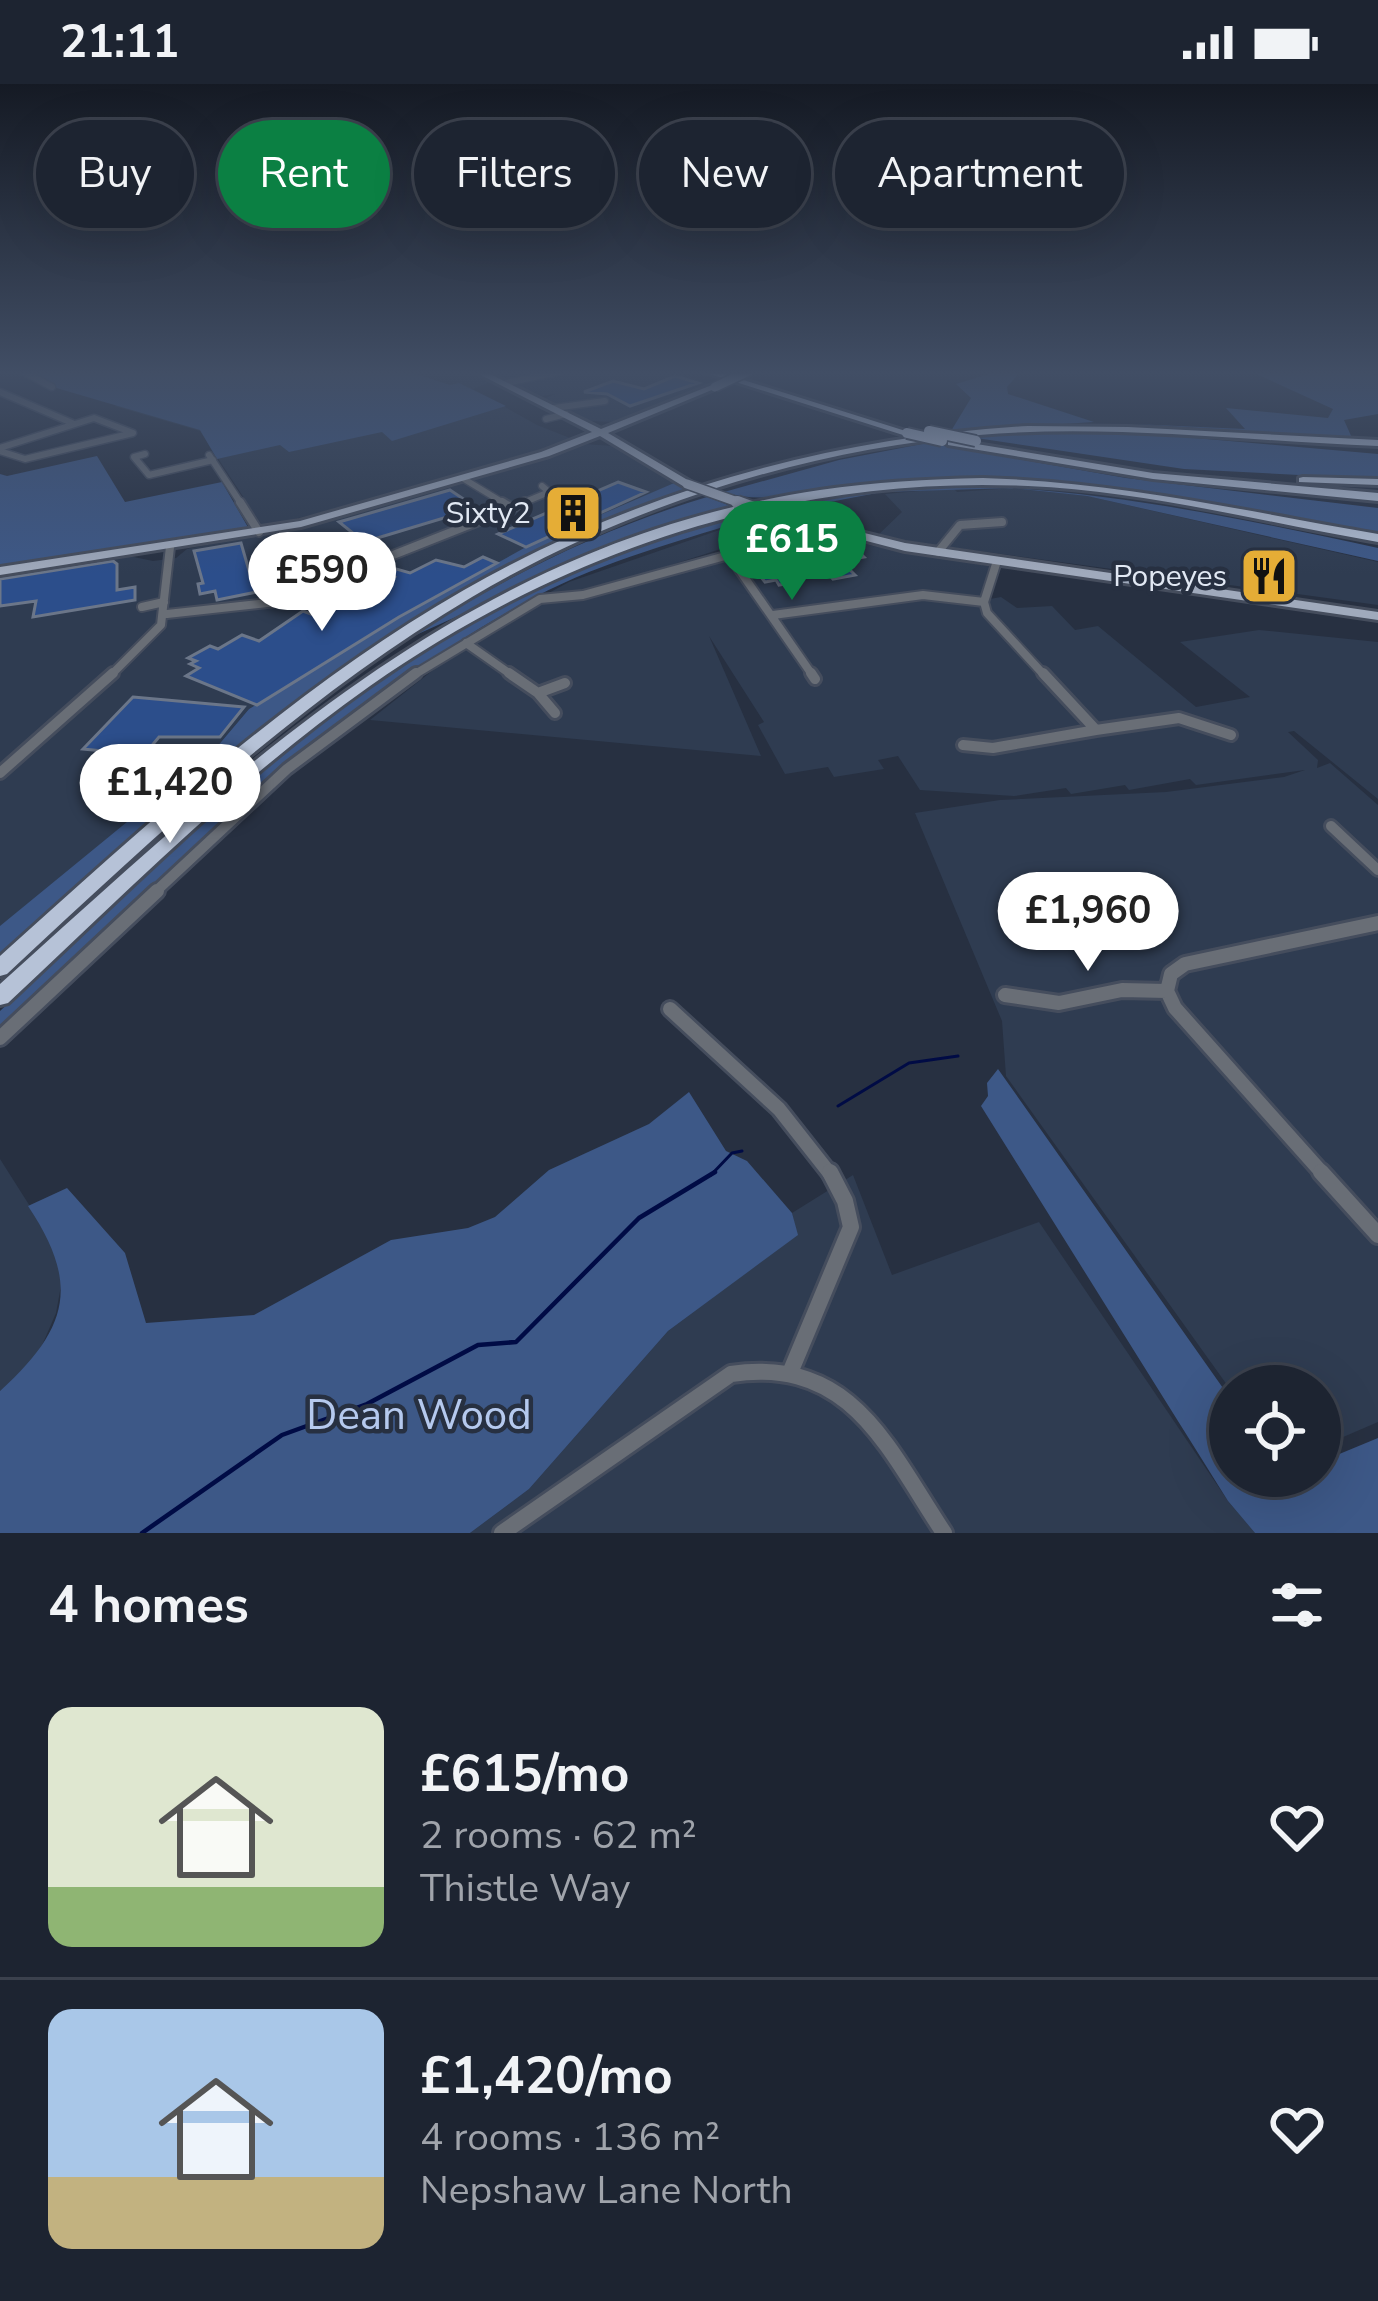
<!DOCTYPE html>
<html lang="en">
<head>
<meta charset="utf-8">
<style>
  :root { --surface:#1d2431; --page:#2a303d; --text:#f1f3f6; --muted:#a0a4ab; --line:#3b414d; --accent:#0b8043 }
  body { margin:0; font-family:"Nunito Sans",sans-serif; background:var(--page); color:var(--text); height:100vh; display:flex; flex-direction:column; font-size:45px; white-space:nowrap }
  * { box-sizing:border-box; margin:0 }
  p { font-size:39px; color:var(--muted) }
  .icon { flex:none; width:66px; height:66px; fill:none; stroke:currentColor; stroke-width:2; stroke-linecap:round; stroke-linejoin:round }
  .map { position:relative; height:1449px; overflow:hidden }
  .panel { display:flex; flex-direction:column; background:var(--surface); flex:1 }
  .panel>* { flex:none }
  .banner { position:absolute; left:36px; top:36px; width:1308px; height:108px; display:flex; gap:24px }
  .tools { position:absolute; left:1209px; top:1281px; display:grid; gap:24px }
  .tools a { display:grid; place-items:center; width:132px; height:132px; border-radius:50%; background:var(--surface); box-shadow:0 12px 48px #0002,0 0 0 3px var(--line); font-size:60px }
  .price { position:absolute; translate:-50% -102px; padding:0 27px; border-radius:42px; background:#fff; color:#222; font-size:39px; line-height:78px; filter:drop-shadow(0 3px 6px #0008) }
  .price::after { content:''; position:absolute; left:50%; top:72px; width:36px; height:27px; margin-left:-18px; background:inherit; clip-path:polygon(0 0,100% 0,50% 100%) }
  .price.on { background:var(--accent); color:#fff }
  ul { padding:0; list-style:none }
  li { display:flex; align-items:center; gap:36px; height:300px; padding:0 48px }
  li+li { border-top:3px solid var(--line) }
  li span { display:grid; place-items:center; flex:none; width:336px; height:240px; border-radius:24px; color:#555 }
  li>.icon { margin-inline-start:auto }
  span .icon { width:144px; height:144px; fill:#fffc; stroke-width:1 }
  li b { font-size:51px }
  h2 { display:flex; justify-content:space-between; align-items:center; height:144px; padding:0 48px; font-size:51px }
  .tag { padding:0 42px; border-radius:54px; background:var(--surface); box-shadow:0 12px 48px #0002,0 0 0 3px var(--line); font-size:42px; line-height:108px }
  .tag.on { background:var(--accent); color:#fff }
  .status { display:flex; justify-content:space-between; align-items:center; height:84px; padding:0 60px; background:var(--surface); direction:ltr }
  .status svg { height:33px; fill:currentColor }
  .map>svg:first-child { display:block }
  .built { fill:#2f3c51 }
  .green { fill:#3d5887 }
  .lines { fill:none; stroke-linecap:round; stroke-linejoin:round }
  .stream-far1 { stroke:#000b45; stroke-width:3 }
  .stream { stroke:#000b45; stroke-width:4.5 }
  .building { fill:#2c4e8b; stroke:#6b7689; stroke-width:3 }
  .minor-far4-casing { stroke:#454d5d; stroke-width:9 }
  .minor-far3-casing { stroke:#454d5d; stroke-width:12 }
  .minor-far2-casing { stroke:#454d5d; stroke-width:16 }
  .minor-far1-casing { stroke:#454d5d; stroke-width:20 }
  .minor-casing { stroke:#454d5d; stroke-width:22 }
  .primary-casing { stroke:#454d5d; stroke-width:6 }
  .motorway-casing { stroke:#454d5d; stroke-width:6 }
  .minor-far4 { stroke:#696e76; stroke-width:6 }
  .minor-far3 { stroke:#696e76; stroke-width:8 }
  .minor-far2 { stroke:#696e76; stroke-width:10 }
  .minor-far1 { stroke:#696e76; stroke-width:14 }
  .minor { stroke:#696e76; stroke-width:16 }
  .primary { fill:#a0aabc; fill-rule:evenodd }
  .motorway { fill:#b6c2d7; fill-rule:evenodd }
  .primary-bridge-far1-casing { stroke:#454d5d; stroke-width:12; stroke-linecap:butt }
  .primary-bridge-casing { stroke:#454d5d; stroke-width:16; stroke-linecap:butt }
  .motorway-bridge-casing { stroke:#454d5d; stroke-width:14; stroke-linecap:butt }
  .primary-bridge-far1 { stroke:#a0aabc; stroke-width:9 }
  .primary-bridge { stroke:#a0aabc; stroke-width:12 }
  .motorway-bridge { stroke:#b6c2d7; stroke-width:10 }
  .labels { text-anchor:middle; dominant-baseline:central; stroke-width:9; stroke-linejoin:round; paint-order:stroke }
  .far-poi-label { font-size:30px; fill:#e1e8f3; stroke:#273041; text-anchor:end }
  .near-park-label { font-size:42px; fill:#b5c9ee; stroke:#273041 }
</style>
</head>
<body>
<div class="status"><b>21:11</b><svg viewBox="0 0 49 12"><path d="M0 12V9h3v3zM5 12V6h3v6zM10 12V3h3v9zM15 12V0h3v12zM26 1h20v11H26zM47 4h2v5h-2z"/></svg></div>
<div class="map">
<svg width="1378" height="1449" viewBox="0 0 1378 1449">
  <rect width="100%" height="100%" fill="#273041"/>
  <path class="built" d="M 234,287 L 468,287 L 493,297 L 473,305 L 537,341 L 575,356 L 410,406 L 263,443 L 200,347 L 114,322 Z
    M 488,287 L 675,287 L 709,301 L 617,338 L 588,337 L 546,314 L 555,310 L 542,312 Z
    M 584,360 L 613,362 L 674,399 L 458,498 L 249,625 L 188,697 L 0,843 L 0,492 L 129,472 L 153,477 L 176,474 L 187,465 L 346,432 Z
    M 953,404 L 957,408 L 1012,404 L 1087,412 L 1378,478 L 1378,521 L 876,453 L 902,428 L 885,410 Z
    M 760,432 L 783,445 L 671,481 L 673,488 L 814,445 L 873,462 L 999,484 L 990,515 L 1001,513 L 1017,524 L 1052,522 L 1075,546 L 1098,542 L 1196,623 L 1250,613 L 1180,558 L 1259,546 L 1378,558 L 1378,715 L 1294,647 L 1288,648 L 1318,676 L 1317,684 L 1330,679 L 1378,721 L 1378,1338 L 1320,1363 L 1320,1302 L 1230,1305 L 1006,992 L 1002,937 L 915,729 L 1000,716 L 1166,708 L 1284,693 L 1305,686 L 1196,701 L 1190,695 L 1129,706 L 1125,701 L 1071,710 L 1066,704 L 1014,712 L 920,706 L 898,672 L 878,676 L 884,685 L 834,693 L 828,683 L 785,690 L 758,641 L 764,638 L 709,552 L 761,672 L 370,636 L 490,541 L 569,498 Z
    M 0,1075 L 52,1157 L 63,1191 L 56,1229 L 37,1273 L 0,1307 Z
    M 853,1091 L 892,1191 L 1039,1138 L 1228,1417 L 1255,1449 L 470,1449 L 529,1405 L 668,1247 L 797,1151 L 792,1129 Z"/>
  <path class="green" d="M 27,287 L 407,287 L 450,301 L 459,299 L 506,322 L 392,357 L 382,348 L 289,368 L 280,361 L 217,375 L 200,346 L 53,303 Z
    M 999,287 L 1021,287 L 1007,303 L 1008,310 L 1094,338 L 951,347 L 971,314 L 956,300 Z
    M 1250,287 L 1360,287 L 1378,292 L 1378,330 L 1344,336 L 1352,354 L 1134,340 L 1245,345 L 1226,324 L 1328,334 L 1333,325 Z
    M 1028,347 L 1115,347 L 1378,370 L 1378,395 L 1184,385 L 963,352 Z
    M 927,359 L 1126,394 L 1378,424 L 1378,451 C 1252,429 1125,399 997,395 C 954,394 911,394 868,398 C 822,403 768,423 724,408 L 839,376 Z
    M 97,372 L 125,418 L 222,398 L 249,445 L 0,483 L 0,390 L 7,392 Z
    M 674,399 L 692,408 C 617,440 536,467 465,506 C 292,601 148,745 0,874 L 0,842 L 177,697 L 188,697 L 249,625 L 389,539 L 526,463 Z
    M 924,401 C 1082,401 1224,431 1378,464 L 1378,477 L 1087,412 L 1012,404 L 882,408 L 783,427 L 766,422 Z
    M 707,413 L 731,422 L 609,464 L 407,555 C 501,495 600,445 707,413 Z
    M 744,427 L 758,432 C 684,456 605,476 535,513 C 330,622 169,792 0,949 L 0,927 C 136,803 268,663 426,566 C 525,505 633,461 744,427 Z
    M 998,985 L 1230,1314 L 1230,1392 L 1320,1392 L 1320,1378 L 1378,1354 L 1378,1449 L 1255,1449 L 1228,1417 L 981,1022 L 988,1012 L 987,999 Z
    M 689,1008 L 726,1067 L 747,1077 L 792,1129 L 798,1151 L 668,1247 L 529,1405 L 470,1449 L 0,1449 L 0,1307 C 68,1245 81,1201 28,1122 L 67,1104 L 125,1169 L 146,1239 L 254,1231 L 391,1156 L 468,1144 L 495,1133 L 549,1086 L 649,1040 Z"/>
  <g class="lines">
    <path class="stream-far1" d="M 838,1022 L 909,979 L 958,972
      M 711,1091 L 732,1069 L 742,1067"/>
    <path class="stream" d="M 142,1449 L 282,1351 L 367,1320 L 478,1261 L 516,1258 L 639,1134 L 715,1088"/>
  </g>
  <path class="building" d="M 675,292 L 698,299 L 630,322 L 607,310 L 584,308 L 613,297 L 644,305 Z
    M 618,398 L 646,408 L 526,463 L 498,450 Z
    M 450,406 L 477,424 L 364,458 L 339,438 Z
    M 241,459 L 250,490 L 304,479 L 311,497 L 217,516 L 215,507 L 200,510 L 198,500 L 203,499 L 194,467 Z
    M 852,461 L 864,473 L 841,477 L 855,491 L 833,495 L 825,486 L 792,491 L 798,498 L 779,501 L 776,496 L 765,498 L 752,482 L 761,480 L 757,475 Z
    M 483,473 L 497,479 L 399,533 L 257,621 L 186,592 L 199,584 L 190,580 L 196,577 L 188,574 L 210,562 L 218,565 L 242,551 L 259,557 L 303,527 L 311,530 L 332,518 L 341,522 L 369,508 L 394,493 L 383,489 L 393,484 L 410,489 L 436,476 L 464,483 Z
    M 113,477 L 117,480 L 117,506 L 135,503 L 135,516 L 33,533 L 36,517 L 0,522 L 0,495 Z
    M 133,613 L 244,623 L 220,653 L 159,653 L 144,671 L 83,665 Z"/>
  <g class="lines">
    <defs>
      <path id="minor-far4" d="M 22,287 L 52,303
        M 506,299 L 562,287
        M 0,308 L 72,339
        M 554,324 L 605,317
        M 546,335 L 566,330
        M 0,364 L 94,334 L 133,349 L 25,375 L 0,367
        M 145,370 L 134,373 L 149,391 L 213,376
        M 209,371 L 242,421
        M 464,395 L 507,421
        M 518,421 L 549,408 L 542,402"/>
      <path id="minor-far3" d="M 240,418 L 259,448
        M 512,424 L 525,418
        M 813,431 L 849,440
        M 938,468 L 960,441 L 1002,438
        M 729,471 L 813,592
        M 997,477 L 984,518 L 987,529 L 1045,592
        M 142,523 L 164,518
        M 167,530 L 304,515 L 383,475 L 512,424 L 502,418
        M 773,531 L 923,511 L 984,518
        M 466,559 L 513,592
        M 110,592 L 161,541 L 170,463
        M 412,592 L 540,515 L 583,511 L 729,471 L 809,441"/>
      <path id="minor-far2" d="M 509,589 L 538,609 L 555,629
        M 811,589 L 815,595
        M 1043,589 L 1096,646 L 1179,634 L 1231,651
        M 538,609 L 565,599
        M 963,661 L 993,664 L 1096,646
        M 0,689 L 113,589
        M 1331,742 L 1378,786
        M 153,810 L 287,685 L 416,589"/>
      <path id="minor-far1" d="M 1005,911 L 1059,919 L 1122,906 L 1167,907
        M 670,925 L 779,1025 L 831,1091
        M 0,954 L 157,807
        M 1324,1091 L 1175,924 L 1167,907 L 1171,890 L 1185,880 L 1378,839"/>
      <path id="minor" d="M 1321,1088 L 1378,1151
        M 792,1284 L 851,1143 L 845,1117 L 830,1088
        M 502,1449 L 731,1290 C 851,1272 887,1363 944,1449"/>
      <path id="primary" d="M 473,287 L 484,287 L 601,345 L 712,301 L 719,303 L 608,349 L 691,398 L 691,402 L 683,402 L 600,352 L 549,372 L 301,443 L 0,491 L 0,483 L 300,437 L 541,368 L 592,348 Z
        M 759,423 L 905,459 L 1378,528 L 1378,536 L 905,467 L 755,428 L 753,426 Z"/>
      <path id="motorway" d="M 701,287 L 715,287 L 912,349 L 903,351 Z
        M 1028,342 L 1128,343 L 1378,356 L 1378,362 C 1245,357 1111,340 979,351 C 804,366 624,423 472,513 C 300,615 153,754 7,890 L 0,892 L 0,872 C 146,741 293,604 464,506 C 635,408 832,353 1028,342 Z
        M 952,356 L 1153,389 L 1378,409 L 1378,417 L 1153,395 L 948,361 L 948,357 Z
        M 1303,393 L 1378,395 L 1378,401 L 1299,398 L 1299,394 Z
        M 983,394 C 1117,398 1246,427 1378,450 L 1378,458 C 1262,438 1146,407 1028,402 C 790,391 564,466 370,602 C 239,694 125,810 8,919 L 0,921 L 0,900 C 249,676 472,458 820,406 C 874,398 928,395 983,394 Z"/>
    </defs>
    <use href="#minor-far4" class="minor-far4-casing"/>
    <use href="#minor-far3" class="minor-far3-casing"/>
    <use href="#minor-far2" class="minor-far2-casing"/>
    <use href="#minor-far1" class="minor-far1-casing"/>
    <use href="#minor" class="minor-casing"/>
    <use href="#primary" class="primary-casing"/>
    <use href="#motorway" class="motorway-casing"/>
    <use href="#minor-far4" class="minor-far4"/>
    <use href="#minor-far3" class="minor-far3"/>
    <use href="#minor-far2" class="minor-far2"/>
    <use href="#minor-far1" class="minor-far1"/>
    <use href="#minor" class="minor"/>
    <use href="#primary" class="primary"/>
    <use href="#motorway" class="motorway"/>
    <defs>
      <path id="primary-bridge-far1" d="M 715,303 L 749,287
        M 687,400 L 746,421"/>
      <path id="primary-bridge" d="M 737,418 L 759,426"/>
      <path id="motorway-bridge" d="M 929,347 L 976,357
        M 907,349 L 942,357"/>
    </defs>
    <use href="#primary-bridge-far1" class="primary-bridge-far1-casing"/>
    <use href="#primary-bridge" class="primary-bridge-casing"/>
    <use href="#motorway-bridge" class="motorway-bridge-casing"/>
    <use href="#primary-bridge-far1" class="primary-bridge-far1"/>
    <use href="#primary-bridge" class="primary-bridge"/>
    <use href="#motorway-bridge" class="motorway-bridge"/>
  </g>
  <linearGradient id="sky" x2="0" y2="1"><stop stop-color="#151a24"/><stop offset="0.59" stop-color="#414e65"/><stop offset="1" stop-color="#414e65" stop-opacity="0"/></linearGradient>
  <rect width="1378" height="490" fill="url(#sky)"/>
  <defs>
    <symbol id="building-square" viewBox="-11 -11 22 22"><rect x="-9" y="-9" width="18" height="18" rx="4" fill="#e5ad36" stroke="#273041"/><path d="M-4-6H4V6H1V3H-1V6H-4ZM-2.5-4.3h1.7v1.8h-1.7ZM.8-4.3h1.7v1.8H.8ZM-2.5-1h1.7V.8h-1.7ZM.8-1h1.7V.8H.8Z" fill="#111"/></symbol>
    <symbol id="restaurant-square" viewBox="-11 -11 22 22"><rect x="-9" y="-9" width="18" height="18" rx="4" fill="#e5ad36" stroke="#273041"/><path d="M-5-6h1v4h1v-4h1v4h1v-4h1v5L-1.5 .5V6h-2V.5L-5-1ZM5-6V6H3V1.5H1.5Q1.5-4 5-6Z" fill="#111"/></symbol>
  </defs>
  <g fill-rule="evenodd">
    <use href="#building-square" x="540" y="396" width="66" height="66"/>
    <use href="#restaurant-square" x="1236" y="459" width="66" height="66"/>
  </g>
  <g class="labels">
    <g class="far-poi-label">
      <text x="531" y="429">Sixty2</text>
      <text x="1227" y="492">Popeyes</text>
    </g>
    <g class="near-park-label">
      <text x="419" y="1331">Dean Wood</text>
    </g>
  </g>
</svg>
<div class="tools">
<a><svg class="icon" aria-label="locate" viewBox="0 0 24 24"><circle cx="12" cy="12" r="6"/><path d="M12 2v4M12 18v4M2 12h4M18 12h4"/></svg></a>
</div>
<b class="price on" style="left:792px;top:519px">£615</b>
<b class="price" style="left:322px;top:550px">£590</b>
<b class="price" style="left:170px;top:762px">£1,420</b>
<b class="price" style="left:1088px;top:890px">£1,960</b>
<div class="banner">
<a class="tag">Buy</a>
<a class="tag on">Rent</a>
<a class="tag">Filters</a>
<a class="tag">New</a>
<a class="tag">Apartment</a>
</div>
</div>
<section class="panel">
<h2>4 homes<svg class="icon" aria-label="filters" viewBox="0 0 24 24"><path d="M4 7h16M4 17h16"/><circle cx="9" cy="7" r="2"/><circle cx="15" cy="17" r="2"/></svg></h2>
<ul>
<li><span style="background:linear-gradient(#dfe7d0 75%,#8fb573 0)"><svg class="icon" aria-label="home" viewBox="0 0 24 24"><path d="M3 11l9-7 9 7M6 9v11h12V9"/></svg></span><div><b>£615/mo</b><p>2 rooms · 62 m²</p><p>Thistle Way</p></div><svg class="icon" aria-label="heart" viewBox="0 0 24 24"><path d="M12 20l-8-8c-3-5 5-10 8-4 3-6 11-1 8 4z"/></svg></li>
<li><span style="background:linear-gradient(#a9c7e8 70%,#c2b280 0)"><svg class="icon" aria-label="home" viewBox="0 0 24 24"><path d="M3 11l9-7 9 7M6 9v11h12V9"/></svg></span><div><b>£1,420/mo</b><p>4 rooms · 136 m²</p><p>Nepshaw Lane North</p></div><svg class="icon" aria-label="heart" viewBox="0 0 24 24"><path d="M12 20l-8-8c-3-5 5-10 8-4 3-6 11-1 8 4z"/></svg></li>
</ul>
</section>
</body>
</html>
